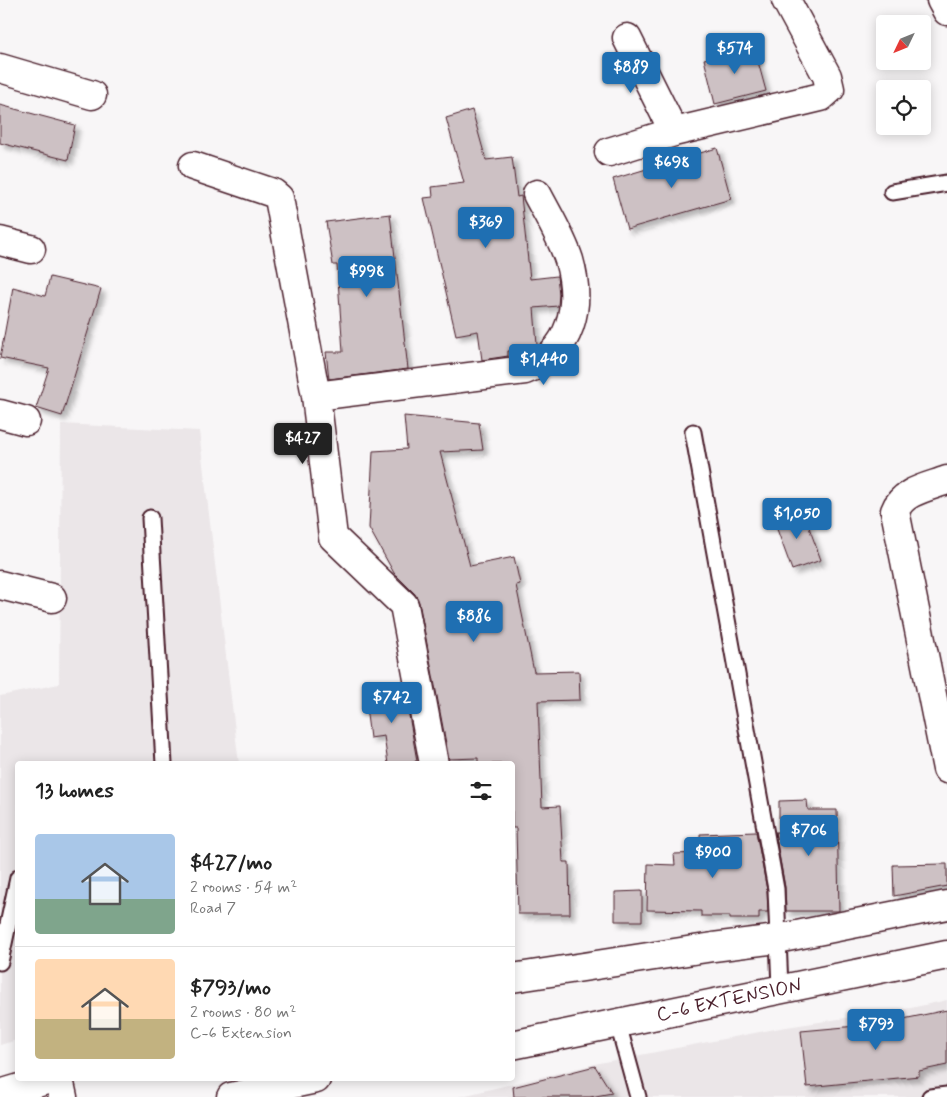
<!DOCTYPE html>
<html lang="en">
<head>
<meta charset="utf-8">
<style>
  :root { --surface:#fff; --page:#f6f6f6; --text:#222; --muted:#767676; --line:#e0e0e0; --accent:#1f6fb2 }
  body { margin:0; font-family:Mynerve,sans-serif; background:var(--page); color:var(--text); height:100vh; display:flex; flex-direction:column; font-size:19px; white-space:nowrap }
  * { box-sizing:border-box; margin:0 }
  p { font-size:16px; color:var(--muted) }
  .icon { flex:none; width:28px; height:28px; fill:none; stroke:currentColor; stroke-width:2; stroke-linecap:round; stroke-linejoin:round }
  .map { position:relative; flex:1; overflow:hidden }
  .details { position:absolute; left:15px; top:761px; width:500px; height:320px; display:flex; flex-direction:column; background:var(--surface); border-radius:5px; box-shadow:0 2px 12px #0003 }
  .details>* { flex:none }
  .needle { width:32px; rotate:227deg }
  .controls { position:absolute; left:876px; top:15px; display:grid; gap:10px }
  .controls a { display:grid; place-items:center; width:55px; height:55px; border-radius:5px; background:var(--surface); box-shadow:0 2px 12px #0003; font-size:25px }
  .price { position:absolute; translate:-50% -42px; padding:0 11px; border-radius:5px; background:var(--accent); color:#fff; font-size:16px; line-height:32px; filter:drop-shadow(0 1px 2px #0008) }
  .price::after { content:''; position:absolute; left:50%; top:30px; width:15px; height:11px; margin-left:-8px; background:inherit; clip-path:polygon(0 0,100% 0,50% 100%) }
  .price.selected { background:#222; color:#fff }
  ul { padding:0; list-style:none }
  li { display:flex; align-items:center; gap:15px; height:125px; padding:0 20px }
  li+li { border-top:1px solid var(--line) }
  li span { display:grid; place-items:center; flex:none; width:140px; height:100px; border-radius:5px; color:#555 }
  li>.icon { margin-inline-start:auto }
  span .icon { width:60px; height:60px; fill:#fffc; stroke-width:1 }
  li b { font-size:21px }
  h2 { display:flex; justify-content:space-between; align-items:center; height:60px; padding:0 20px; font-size:21px }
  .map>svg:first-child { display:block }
  .built { fill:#ebe6e8 }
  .building { fill:#cdc1c4; stroke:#4a1f2b; filter:url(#shadow) }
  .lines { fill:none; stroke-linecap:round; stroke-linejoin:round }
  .service-casing { stroke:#4a1f2b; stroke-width:19 }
  .minor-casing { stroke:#4a1f2b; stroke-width:31 }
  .primary-casing { stroke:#4a1f2b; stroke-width:31 }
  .service { stroke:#fff; stroke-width:15 }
  .minor { stroke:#fff; stroke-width:28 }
  .primary { stroke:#fff; stroke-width:28 }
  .labels { text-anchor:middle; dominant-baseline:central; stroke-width:4.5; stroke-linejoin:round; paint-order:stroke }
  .street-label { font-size:20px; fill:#4a1f2b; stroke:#fff }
</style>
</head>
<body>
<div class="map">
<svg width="947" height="1097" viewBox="0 0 947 1097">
  <defs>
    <filter id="shadow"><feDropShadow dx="4.5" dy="4.5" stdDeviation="2.5" flood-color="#0004"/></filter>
  </defs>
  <rect width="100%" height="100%" fill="#f8f6f7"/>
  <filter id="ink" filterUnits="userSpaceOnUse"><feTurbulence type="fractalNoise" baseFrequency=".02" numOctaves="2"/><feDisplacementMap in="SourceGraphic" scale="10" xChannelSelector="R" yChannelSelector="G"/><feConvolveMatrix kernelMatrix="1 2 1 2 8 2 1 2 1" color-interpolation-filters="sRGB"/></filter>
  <g filter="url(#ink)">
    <path class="built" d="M 61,424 L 199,431 L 239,764 L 18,764 L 17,1040 L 0,1045 L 0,696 L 59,684 Z
      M 947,1000 L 947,1097 L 458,1097 L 599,1063 L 780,1028 L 911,1008 Z"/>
    <path class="building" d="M 754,47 L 766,91 L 715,104 L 704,59 Z
      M 0,105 L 75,125 L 68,160 L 0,143 Z
      M 472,110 L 486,160 L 512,157 L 517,197 L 521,196 L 530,279 L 557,276 L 559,294 L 558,306 L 534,308 L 537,345 L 533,349 L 508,351 L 508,356 L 482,360 L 478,331 L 456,335 L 424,198 L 433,197 L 432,187 L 464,183 L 446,118 Z
      M 717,148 L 731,199 L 627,229 L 613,179 Z
      M 390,214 L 408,369 L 329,379 L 326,352 L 343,352 L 337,265 L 333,265 L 326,222 Z
      M 50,277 L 101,289 L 62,416 L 36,408 L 49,368 L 0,358 L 13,287 L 45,296 Z
      M 404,416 L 479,423 L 483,450 L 440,452 L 470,566 L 514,557 L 520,584 L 516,585 L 534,672 L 579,671 L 580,700 L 538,701 L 542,807 L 560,806 L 563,862 L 569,862 L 570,914 L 518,914 L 516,828 L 512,828 L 512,764 L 478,764 L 478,758 L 449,759 L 419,602 L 415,594 L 394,573 L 369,528 L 373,451 L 407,449 Z
      M 803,511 L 821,560 L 792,570 L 774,521 Z
      M 404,687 L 417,761 L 415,761 L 415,764 L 388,764 L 384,736 L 370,738 L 364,692 Z
      M 807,800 L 808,810 L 837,810 L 839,911 L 786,911 L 785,887 L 775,832 L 779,832 L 779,801 Z
      M 756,832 L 767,890 L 768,912 L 759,912 L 759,919 L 730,919 L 730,916 L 701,916 L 701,911 L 647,910 L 648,864 L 675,865 L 674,854 L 701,853 L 700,834 Z
      M 947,864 L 947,886 L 894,896 L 893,865 Z
      M 642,891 L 642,921 L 615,921 L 615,892 Z
      M 947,1010 L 947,1065 L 919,1071 L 919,1076 L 807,1087 L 801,1031 L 879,1024 Z
      M 595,1066 L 612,1093 L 590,1097 L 514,1097 L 513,1087 Z"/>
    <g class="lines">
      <defs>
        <path id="service" d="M 892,192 L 947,183
          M 693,432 L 776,889 L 780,988
          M 150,518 L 164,764
          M 0,962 L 18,878
          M 618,1024 L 638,1097
          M 930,1097 L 947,1095"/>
        <path id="minor" d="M 941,0 L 947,11
          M 627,38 L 674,132
          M 0,68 L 92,95
          M 609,152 L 674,132 L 821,97 L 830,89 L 827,76 L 786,0
          M 193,166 L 273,193 L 279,198 L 316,396 L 333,537 L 404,605 L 434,764
          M 0,241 L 31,249
          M 316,396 L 525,370 C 572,353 582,305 569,260 C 562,238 548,215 537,194
          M 0,414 L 26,421
          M 947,480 C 929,487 902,491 895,511 L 947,769
          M 0,585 L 52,598
          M 59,1079 L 63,1097"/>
        <g id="primary">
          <path d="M 512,978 L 713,947 L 777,939 L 947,905"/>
          <path id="s1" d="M 512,1045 L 947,955"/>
          <path d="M 0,1094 L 50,1079"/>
          <path d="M 231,1097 L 316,1079"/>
        </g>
      </defs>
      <use href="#service" class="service-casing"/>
      <use href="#minor" class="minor-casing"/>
      <use href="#primary" class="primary-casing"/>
      <use href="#service" class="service"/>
      <use href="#minor" class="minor"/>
      <use href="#primary" class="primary"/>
    </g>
  </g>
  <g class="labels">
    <g class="street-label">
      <text stroke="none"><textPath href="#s1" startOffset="222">C-6 EXTENSION</textPath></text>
    </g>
  </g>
</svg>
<div class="controls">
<a><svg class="needle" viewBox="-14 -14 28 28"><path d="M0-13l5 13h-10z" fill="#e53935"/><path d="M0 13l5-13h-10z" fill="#767676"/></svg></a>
<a><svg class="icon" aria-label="locate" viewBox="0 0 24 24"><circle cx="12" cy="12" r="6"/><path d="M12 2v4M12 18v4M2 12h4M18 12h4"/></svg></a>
</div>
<b class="price" style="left:735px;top:75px">$574</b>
<b class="price" style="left:631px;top:94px">$889</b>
<b class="price" style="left:672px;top:189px">$698</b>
<b class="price" style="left:486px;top:249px">$369</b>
<b class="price" style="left:367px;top:298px">$998</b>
<b class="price" style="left:544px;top:386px">$1,440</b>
<b class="price selected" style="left:303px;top:465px">$427</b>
<b class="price" style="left:797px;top:540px">$1,050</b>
<b class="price" style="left:474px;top:643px">$886</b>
<b class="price" style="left:392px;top:724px">$742</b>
<b class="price" style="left:809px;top:857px">$706</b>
<b class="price" style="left:713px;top:879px">$900</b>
<b class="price" style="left:876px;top:1051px">$793</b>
<section class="details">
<h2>13 homes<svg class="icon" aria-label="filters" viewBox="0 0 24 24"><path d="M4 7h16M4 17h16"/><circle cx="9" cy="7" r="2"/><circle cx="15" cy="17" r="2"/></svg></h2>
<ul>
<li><span style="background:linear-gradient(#a9c7e8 65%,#7fa58c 0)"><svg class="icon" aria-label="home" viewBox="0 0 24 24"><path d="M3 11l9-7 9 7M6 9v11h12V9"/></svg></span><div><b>$427/mo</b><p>2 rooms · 54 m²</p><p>Road 7</p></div></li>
<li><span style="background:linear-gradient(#ffd9b3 60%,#c2b280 0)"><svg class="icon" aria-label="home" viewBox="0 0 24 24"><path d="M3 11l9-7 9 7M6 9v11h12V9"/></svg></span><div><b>$793/mo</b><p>2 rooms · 80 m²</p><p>C-6 Extension</p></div></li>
</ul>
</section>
</div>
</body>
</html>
